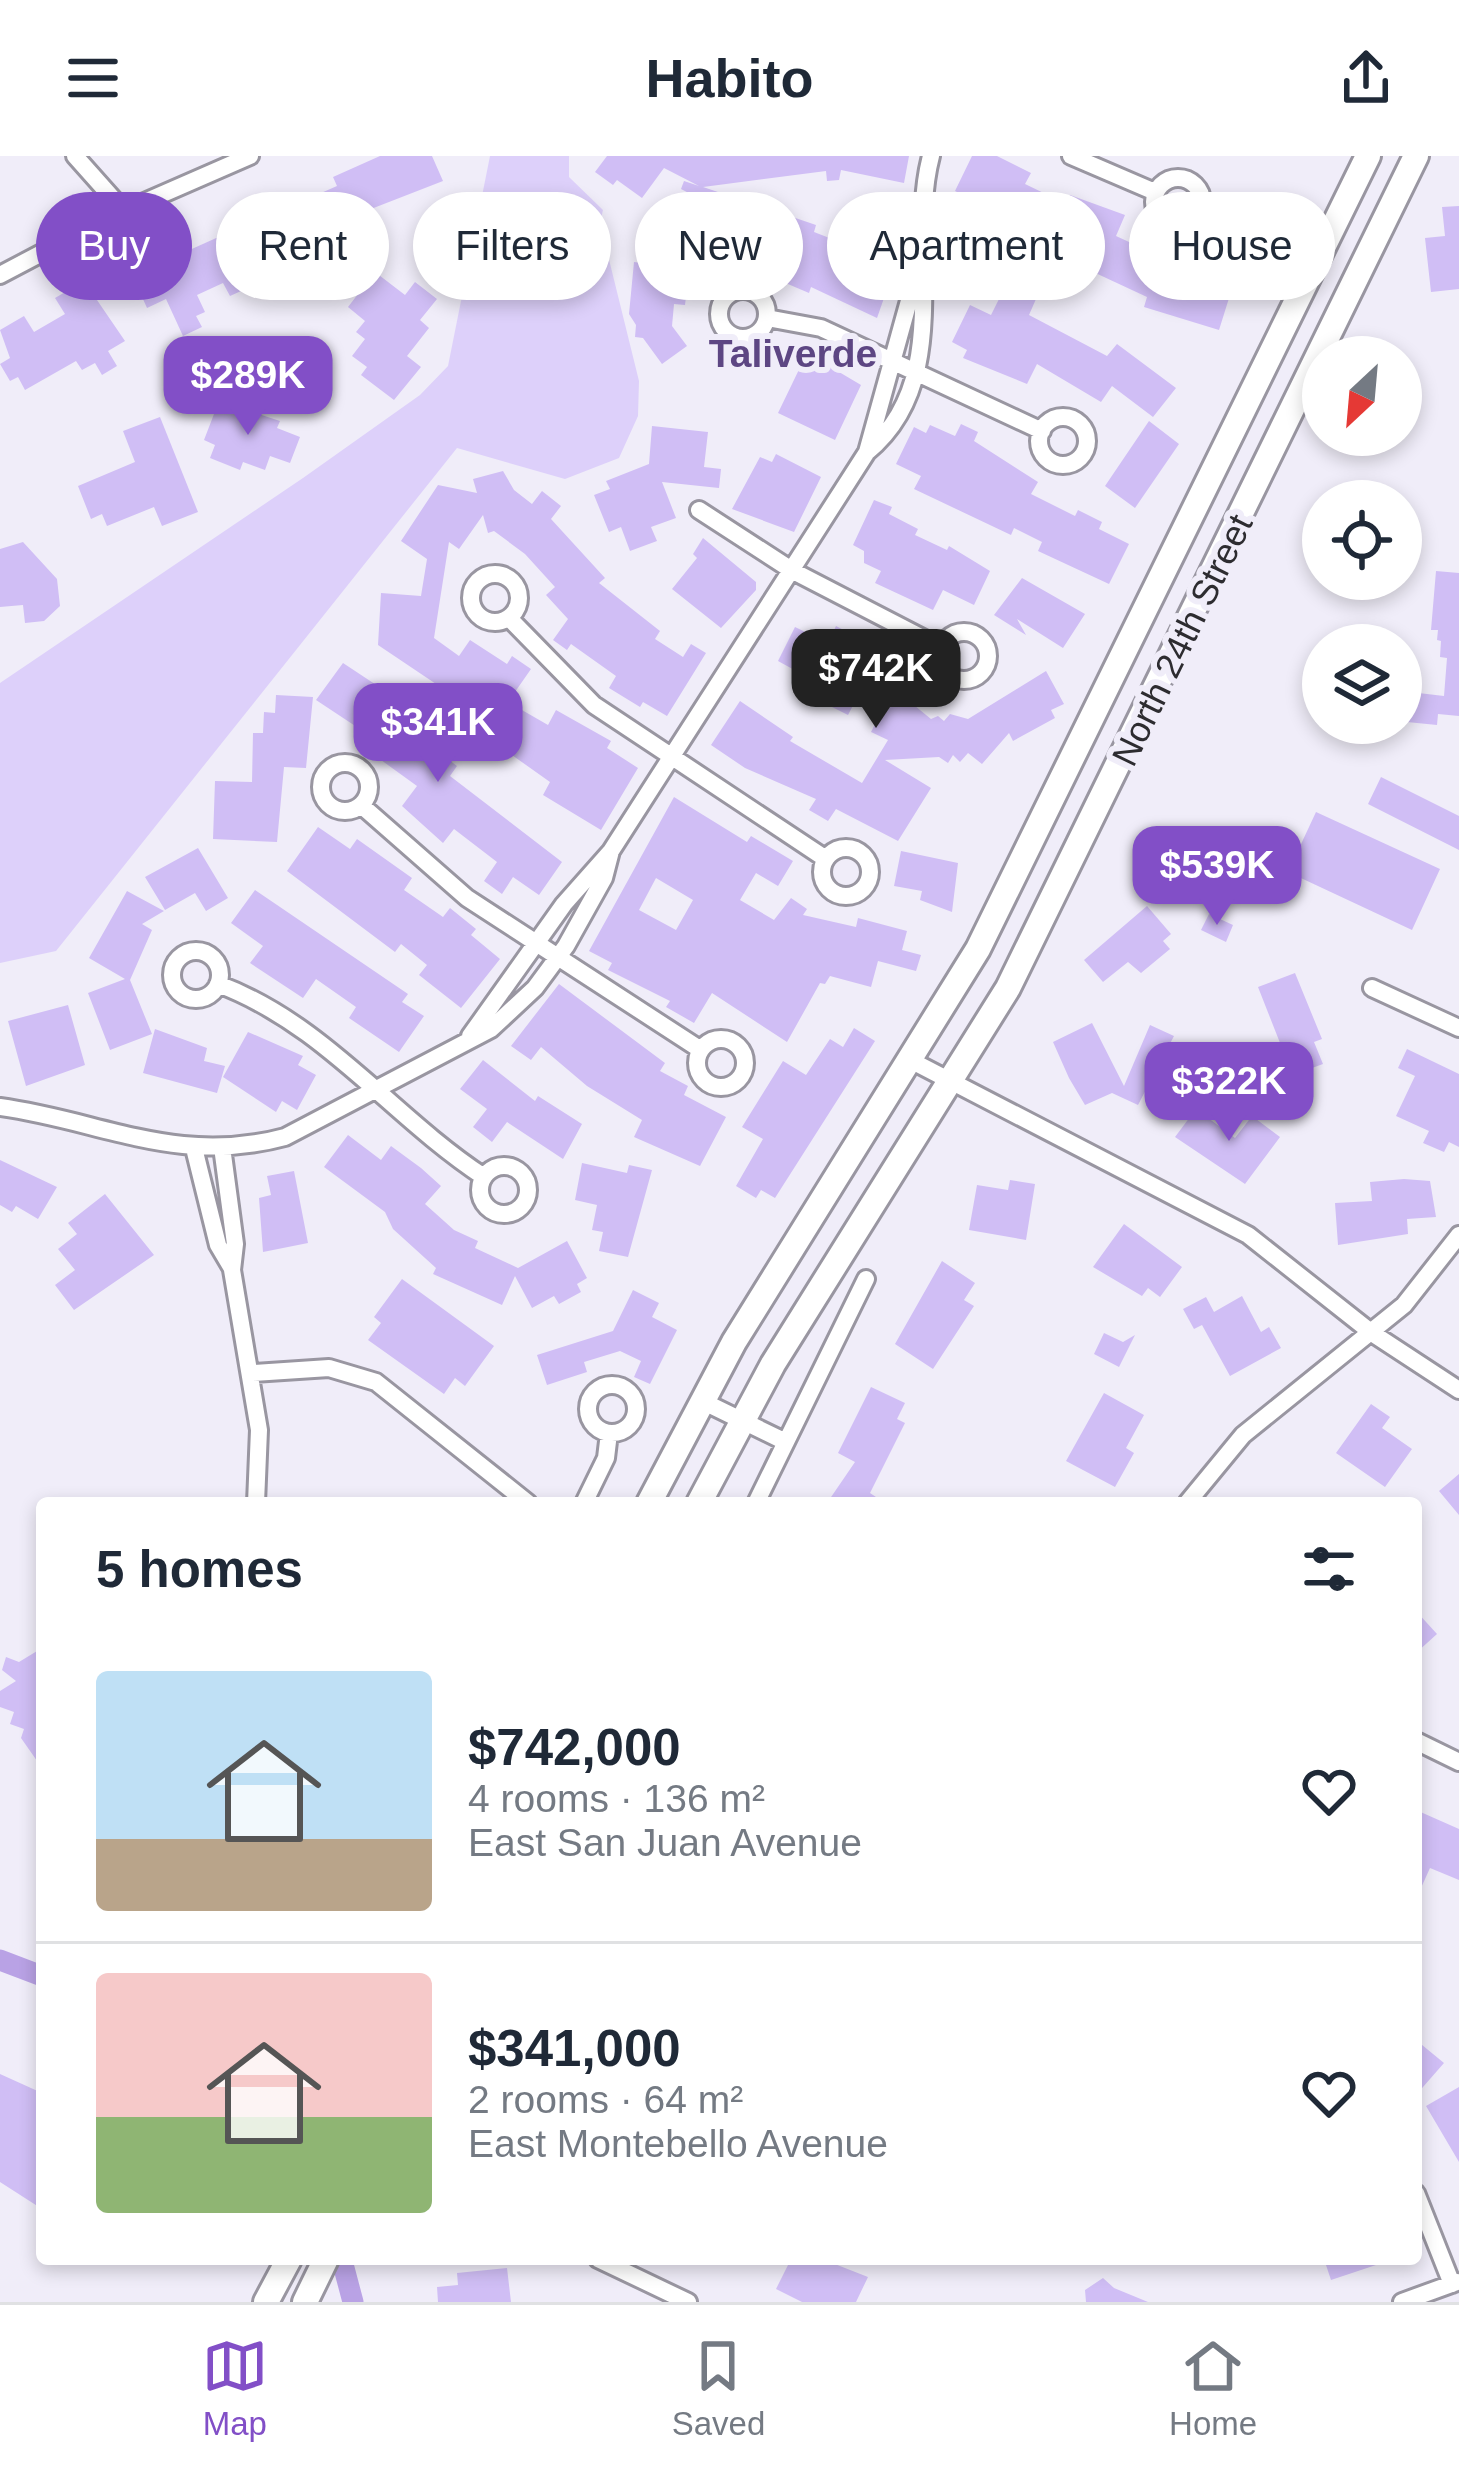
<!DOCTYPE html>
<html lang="en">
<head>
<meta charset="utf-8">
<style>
  :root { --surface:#fff; --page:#f2f2f3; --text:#1f2937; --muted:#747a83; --line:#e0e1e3; --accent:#824fc7 }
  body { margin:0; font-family:Arial,sans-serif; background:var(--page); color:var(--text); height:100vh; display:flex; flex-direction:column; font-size:45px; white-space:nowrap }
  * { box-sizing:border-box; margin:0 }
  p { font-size:39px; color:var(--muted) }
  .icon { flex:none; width:66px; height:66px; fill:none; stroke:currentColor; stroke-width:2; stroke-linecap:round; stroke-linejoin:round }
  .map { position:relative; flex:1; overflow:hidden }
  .drawer { position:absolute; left:36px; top:1341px; width:1386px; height:768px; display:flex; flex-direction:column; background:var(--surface); border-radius:12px; box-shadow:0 6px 18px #0003 }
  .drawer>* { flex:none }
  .banner { position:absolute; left:36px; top:36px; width:1389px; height:108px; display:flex; gap:24px }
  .needle { width:78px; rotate:206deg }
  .tools { position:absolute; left:1302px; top:180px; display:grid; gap:24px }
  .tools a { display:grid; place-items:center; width:120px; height:120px; border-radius:50%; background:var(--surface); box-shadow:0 6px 18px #0003; font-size:60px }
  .price { position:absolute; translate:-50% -102px; padding:0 27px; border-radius:24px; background:var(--accent); color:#fff; font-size:39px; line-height:78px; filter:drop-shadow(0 3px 6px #0008) }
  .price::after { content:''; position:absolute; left:50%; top:72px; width:36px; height:27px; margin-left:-18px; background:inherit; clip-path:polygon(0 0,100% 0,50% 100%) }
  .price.active { background:#222; color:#fff }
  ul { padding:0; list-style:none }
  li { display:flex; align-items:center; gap:36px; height:300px; padding:0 60px }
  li+li { border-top:3px solid var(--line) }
  li span { display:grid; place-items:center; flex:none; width:336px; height:240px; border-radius:12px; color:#555 }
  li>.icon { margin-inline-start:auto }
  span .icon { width:144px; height:144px; fill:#fffc; stroke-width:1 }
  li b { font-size:51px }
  h2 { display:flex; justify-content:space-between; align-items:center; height:144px; padding:0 60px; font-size:51px }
  .chip { padding:0 42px; border-radius:54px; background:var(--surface); box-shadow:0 6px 18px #0003; font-size:42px; line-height:108px }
  .chip.active { background:var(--accent); color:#fff }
  header { display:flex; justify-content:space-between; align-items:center; height:156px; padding:0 60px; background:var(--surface); font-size:54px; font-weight:600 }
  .tab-bar { display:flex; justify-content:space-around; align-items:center; height:168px; border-top:3px solid var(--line); background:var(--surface); font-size:33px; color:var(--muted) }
  .tab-bar a { display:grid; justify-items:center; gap:6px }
  .tab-bar .active { color:var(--accent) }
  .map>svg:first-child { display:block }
  .green { fill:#ddd0fa }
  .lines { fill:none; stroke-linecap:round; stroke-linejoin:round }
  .canal { stroke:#b9a2e5; stroke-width:21 }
  .building { fill:#d0bef5; fill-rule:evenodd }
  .street-casing { stroke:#9996a1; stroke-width:22 }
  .secondary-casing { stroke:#9996a1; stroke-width:30 }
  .street { stroke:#fff; stroke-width:16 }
  .secondary { stroke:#fff; stroke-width:24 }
  .labels { text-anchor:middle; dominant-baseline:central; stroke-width:12; stroke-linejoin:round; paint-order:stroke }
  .street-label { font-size:36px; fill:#2d2c30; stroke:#f0edf9 }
  .neighbourhood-label { font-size:39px; font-weight:bold; fill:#5d4683; stroke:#f0edf9 }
</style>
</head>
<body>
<header><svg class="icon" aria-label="menu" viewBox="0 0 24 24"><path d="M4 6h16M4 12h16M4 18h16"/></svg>Habito<svg class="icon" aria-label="share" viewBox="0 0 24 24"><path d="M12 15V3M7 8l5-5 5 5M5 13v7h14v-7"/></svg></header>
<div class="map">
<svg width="1459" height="2146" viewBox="0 0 1459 2146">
  <rect width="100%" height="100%" fill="#f0edf9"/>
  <path class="green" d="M 490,0 L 569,0 L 569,21 L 603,54 L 600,67 L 639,225 L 638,260 L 619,302 L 565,323 L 457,292 L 56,795 L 0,807 L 0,527 L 303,322 L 420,239 L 448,210 Z"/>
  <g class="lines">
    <path class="canal" d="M 0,1804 L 42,1820
      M 344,2112 L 353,2146"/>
  </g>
  <path class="building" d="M 380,0 L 432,0 L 443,25 L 335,67 L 321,37 L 337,30 L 333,21 Z
    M 607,0 L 909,0 L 904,27 L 841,14 L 839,24 L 827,25 L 826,15 L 703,31 L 739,43 L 731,59 L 681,33 L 684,25 L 699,30 L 664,12 L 642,42 L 617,24 L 613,29 L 595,16 Z
    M 972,0 L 997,0 L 1031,17 L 1025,28 L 1054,42 L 1067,46 L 1070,39 L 1125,59 L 1116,80 L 1153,97 L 1146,114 L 1230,139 L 1219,174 L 1144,151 L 1147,141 L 1003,74 L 994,94 L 963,80 L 979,47 L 955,35 Z
    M 1233,46 L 1270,48 L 1264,127 L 1232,125 L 1234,101 L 1226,101 Z
    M 1459,50 L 1459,133 L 1431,136 L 1425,82 L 1445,80 L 1442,51 Z
    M 769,53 L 816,69 L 814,76 L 896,108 L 877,162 L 811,131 L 809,137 L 750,112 Z
    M 736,64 L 743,106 L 689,115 L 685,149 L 674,148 L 672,170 L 687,190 L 662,208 L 643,182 L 635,181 L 636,169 L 629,158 L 634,106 L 682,112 L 676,74 Z
    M 256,72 L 268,99 L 250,108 L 259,127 L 230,140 L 223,127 L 197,139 L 205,156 L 196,160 L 202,171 L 183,180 L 166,143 L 147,152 L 135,125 L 158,115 L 145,87 L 164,78 L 174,101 L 234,74 L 237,81 Z
    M 375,116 L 405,139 L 415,126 L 437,143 L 420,164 L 429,172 L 407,200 L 421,211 L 394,244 L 361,219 L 367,211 L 352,200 L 365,183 L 356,176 L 365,165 L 348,151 Z
    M 84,125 L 125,185 L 108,195 L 117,210 L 102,219 L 95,207 L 82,214 L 76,205 L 25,234 L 18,221 L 10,225 L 0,208 L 10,202 L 0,174 L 24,160 L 34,176 L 65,158 L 55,142 Z
    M 1006,129 L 1036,143 L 1029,159 L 1107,200 L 1117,188 L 1176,232 L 1153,261 L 1112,230 L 1101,246 L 1037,208 L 1027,228 L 963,202 L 967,194 L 952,186 L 970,149 L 991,159 Z
    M 807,197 L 861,229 L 835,284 L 778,257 Z
    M 197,225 L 220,234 L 211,257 L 188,248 Z
    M 219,245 L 280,265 L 277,272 L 300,281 L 290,307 L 270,300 L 265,314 L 243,306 L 240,314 L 210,302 L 215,289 L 204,284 Z
    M 160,261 L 198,356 L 162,370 L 154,351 L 107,370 L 102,358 L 91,363 L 78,330 L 135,306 L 123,275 Z
    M 1149,265 L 1179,288 L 1135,352 L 1105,330 Z
    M 961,268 L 978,276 L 974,285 L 1038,326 L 1031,338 L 1075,360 L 1078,354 L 1102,366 L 1099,373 L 1129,388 L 1109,428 L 1038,395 L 1042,386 L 1014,372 L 1011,379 L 914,333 L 921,320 L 896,308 L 914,271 L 926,277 L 930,269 L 955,280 Z
    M 652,270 L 708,276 L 704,311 L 721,313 L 719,332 L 662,326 L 676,362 L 651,371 L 657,385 L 630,395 L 621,371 L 609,376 L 594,339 L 610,333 L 606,325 L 649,308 Z
    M 776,298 L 821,321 L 794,376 L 732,353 L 760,301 L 772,306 Z
    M 503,315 L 514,334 L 532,348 L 542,335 L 561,350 L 551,363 L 605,422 L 599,427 L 660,475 L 655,483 L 683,501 L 691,488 L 706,497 L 667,560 L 643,546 L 640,551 L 609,532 L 616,520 L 571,488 L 567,494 L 553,484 L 568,463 L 546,439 L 555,431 L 525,398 L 494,375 L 488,377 L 483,359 L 459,393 L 449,386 L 434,482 L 459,500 L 470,484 L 507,508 L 512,500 L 531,513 L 508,546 L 548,569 L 556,554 L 611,585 L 607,592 L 638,612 L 601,674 L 543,639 L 550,626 L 495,587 L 503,573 L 378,489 L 381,437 L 421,440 L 427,403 L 401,385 L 438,329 L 477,337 L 473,323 Z
    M 874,344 L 892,351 L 889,358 L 918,373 L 915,379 L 947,394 L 949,390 L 990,415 L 974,449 L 943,434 L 933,454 L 875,427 L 881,415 L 864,407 L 864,395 L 853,389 Z
    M 703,382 L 756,426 L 756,434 L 721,472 L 672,433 L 697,402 L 693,398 Z
    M 23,386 L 57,423 L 60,450 L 44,465 L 25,467 L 23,449 L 0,451 L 0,393 Z
    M 1436,415 L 1459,417 L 1459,560 L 1438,558 L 1437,569 L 1407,566 L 1410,536 L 1444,540 L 1447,502 L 1440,501 L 1441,485 L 1437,484 L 1438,474 L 1431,474 Z
    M 1022,422 L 1085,458 L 1063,492 L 1017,463 L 1026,479 L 994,459 Z
    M 836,470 L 899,503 L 902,497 L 919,505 L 904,541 L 931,563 L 938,560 L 944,565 L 950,558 L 968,563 L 1046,515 L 1064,548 L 1051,554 L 1055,562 L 1013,585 L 1009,577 L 982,608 L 968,597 L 960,606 L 953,599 L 948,607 L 939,601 L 885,604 L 931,632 L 898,685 L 836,653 L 828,665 L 809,654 L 816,643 L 745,612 L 711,589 L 740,545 L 793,581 L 790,585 L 862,627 L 888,584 L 871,576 L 887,544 L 862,532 L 848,559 L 832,551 L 838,538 L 778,505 L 795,471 L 828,487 Z
    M 343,507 L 408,550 L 397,565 L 457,610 L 450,620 L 562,706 L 539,739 L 513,721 L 502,738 L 484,725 L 497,706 L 454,673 L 443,687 L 402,650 L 417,630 L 381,604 L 390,593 L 316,544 Z
    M 276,539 L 313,541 L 306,612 L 284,611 L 277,686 L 213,683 L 215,625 L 252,626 L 253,577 L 263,577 L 264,556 L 275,557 Z
    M 1381,621 L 1459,660 L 1459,694 L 1368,648 Z
    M 674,641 L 747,686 L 751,680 L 793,705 L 778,730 L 756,717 L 740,744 L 774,764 L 791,742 L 807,753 L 803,759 L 856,771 L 858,762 L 907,775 L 902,794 L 921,799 L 916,815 L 878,805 L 871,831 L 830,820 L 825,828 L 820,827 L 787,886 L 712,837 L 694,867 L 666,851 L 670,845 L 608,814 L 612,807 L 589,795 ZM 656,722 L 693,744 L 676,774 L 639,754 Z
    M 1316,656 L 1440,713 L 1412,774 L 1288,716 Z
    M 318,671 L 350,693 L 357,683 L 412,722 L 404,734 L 443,761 L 450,752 L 476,773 L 471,779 L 500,803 L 461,852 L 419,819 L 427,809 L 401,788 L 395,796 L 287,715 Z
    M 198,692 L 228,742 L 206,755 L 195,737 L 165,754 L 145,721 Z
    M 901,695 L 958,707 L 952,756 L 920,744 L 922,735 L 894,730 Z
    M 255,734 L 408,838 L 402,846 L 424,860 L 399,896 L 349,862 L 356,851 L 316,823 L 303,842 L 250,807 L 263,790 L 231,767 Z
    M 127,735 L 164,755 L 142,768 L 152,774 L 130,824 L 152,878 L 110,894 L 88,837 L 125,823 L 89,802 Z
    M 1147,750 L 1171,778 L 1163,785 L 1170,793 L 1141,817 L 1128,806 L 1103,826 L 1084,804 Z
    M 1209,758 L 1233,769 L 1226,786 L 1201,774 Z
    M 1295,817 L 1322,883 L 1314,886 L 1323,908 L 1290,920 L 1286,909 L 1276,912 L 1270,897 L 1282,892 L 1258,831 Z
    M 559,828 L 665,907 L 660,915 L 688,930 L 684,939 L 726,961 L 700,1010 L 634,981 L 642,964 L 587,930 L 541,891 L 531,904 L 511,890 Z
    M 68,849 L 85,909 L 26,930 L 8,865 Z
    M 1092,867 L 1124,930 L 1150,869 L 1174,880 L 1138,949 L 1112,937 L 1085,949 L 1069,922 L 1053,886 Z
    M 854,872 L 875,885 L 775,1042 L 761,1034 L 756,1042 L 736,1030 L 763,983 L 742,971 L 783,905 L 806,919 L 830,883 L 843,891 Z
    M 155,873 L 207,892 L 204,905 L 225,910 L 217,937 L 143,917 Z
    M 248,876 L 303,900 L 298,909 L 316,919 L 297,954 L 282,945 L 276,956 L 223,921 Z
    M 1407,893 L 1459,918 L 1459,991 L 1449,986 L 1444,996 L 1423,987 L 1429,975 L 1396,960 L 1415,920 L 1398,912 Z
    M 483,904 L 535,945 L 538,940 L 582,968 L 563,1003 L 507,966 L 492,986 L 473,971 L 487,953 L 460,933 Z
    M 1196,953 L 1235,982 L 1252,960 L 1280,981 L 1245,1028 L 1175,981 Z
    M 348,979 L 381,1004 L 391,990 L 421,1012 L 441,1030 L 425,1048 L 454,1074 L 478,1085 L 475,1092 L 518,1112 L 567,1085 L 587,1122 L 577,1128 L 581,1136 L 559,1148 L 554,1140 L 532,1152 L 515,1120 L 502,1149 L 433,1118 L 436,1112 L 393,1073 L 385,1056 L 324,1011 Z
    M 0,1004 L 57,1031 L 38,1063 L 16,1050 L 12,1056 L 0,1049 Z
    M 582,1007 L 627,1017 L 629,1009 L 652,1014 L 628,1101 L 599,1095 L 603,1076 L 592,1074 L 597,1049 L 575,1044 Z
    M 294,1015 L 308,1087 L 263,1096 L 259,1042 L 271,1039 L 267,1020 Z
    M 1404,1023 L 1430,1025 L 1436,1061 L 1407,1063 L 1408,1078 L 1338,1089 L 1335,1047 L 1372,1045 L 1370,1026 Z
    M 1010,1024 L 1035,1028 L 1026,1084 L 969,1074 L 977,1029 L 1008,1034 Z
    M 105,1038 L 154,1099 L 74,1154 L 55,1129 L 75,1114 L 58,1093 L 77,1078 L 68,1067 Z
    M 1124,1068 L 1182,1111 L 1160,1141 L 1148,1132 L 1142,1140 L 1093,1111 Z
    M 942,1105 L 975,1127 L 964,1144 L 974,1150 L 933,1213 L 895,1188 Z
    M 402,1123 L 494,1190 L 465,1230 L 455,1222 L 444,1238 L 368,1184 L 381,1167 L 374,1161 Z
    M 633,1134 L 659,1147 L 652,1161 L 677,1174 L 650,1228 L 634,1221 L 641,1205 L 620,1195 L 584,1206 L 587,1216 L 547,1229 L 537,1199 L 613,1175 Z
    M 1242,1140 L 1261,1176 L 1269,1171 L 1281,1192 L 1230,1220 L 1202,1169 L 1194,1173 L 1183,1153 L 1206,1141 L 1214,1156 Z
    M 1104,1177 L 1123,1186 L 1135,1179 L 1119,1211 L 1094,1198 Z
    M 871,1231 L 905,1247 L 897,1263 L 905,1267 L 870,1337 L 885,1347 L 827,1347 L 855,1306 L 838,1297 Z
    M 1104,1237 L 1144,1259 L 1126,1292 L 1134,1297 L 1115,1331 L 1066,1305 Z
    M 1371,1248 L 1390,1261 L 1382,1272 L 1412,1293 L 1385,1331 L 1336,1297 Z
    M 1459,1318 L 1459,1359 L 1439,1335 Z
    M 1416,1455 L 1437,1478 L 1416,1497 Z
    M 42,1492 L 42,1612 L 21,1582 L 24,1573 L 10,1568 L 14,1556 L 0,1551 L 0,1535 L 16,1525 L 2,1514 L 6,1501 L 19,1506 Z
    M 1416,1654 L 1459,1673 L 1459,1724 L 1430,1712 L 1416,1743 Z
    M 1416,1884 L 1444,1907 L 1416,1939 Z
    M 0,1918 L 42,1937 L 42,2053 L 0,2026 Z
    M 1459,1931 L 1459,2006 L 1426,1950 Z
    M 791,2103 L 822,2103 L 868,2121 L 856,2146 L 802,2146 L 776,2133 Z
    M 1324,2103 L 1385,2103 L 1385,2106 L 1331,2124 Z
    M 507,2112 L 511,2146 L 438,2146 L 437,2131 L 458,2129 L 457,2117 Z
    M 1103,2122 L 1114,2132 L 1148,2146 L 1086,2146 L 1085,2134 Z"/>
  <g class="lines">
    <defs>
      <path id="street" d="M 75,0 L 124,55
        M 1071,0 L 1155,36
        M1154 46a24 24 0 1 1 48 0a24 24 0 1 1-48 0Z
        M 0,119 L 110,61 L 250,0
        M719 158a24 24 0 1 1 48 0a24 24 0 1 1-48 0Z
        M 767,162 L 821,172 L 1042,275
        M1039 285a24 24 0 1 1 48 0a24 24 0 1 1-48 0Z
        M 867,296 L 912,134 L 922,115
        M 699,354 L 793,415 L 942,492
        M471 442a24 24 0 1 1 48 0a24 24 0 1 1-48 0Z
        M 509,462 L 594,549 L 826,703
        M940 500a24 24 0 1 1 48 0a24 24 0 1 1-48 0Z
        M321 631a24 24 0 1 1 48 0a24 24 0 1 1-48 0Z
        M 361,649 L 467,742 L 701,894
        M822 716a24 24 0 1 1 48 0a24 24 0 1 1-48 0Z
        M172 819a24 24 0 1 1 48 0a24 24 0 1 1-48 0Z
        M 218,828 C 325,868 391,960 484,1021
        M 1372,832 L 1459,872
        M 470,880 L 564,748 L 611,695 L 867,296 C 956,223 906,94 931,0
        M697 907a24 24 0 1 1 48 0a24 24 0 1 1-48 0Z
        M 912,905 L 1248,1079 L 1372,1177 L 1459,1234
        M 0,951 C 102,965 177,1010 285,981 L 491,873 L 535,832 L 566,790 L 604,722 L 611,695
        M 222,991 L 235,1088 L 232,1114 L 259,1274 L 256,1347
        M 194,992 L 218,1089 L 231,1111
        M480 1034a24 24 0 1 1 48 0a24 24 0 1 1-48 0Z
        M 253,1217 L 329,1212 L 376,1226 L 528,1347
        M588 1253a24 24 0 1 1 48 0a24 24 0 1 1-48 0Z
        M 702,1245 L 786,1286
        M 584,1347 L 606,1302 L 609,1277
        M 756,1347 L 866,1123
        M 1187,1347 L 1243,1279 L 1404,1149 L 1459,1079
        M 1416,1585 L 1459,1606
        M 1416,2037 L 1452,2128
        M 598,2103 L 688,2146
        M 1402,2146 L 1457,2126"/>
      <path id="secondary" d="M 649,1347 L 734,1186 L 978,793 L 1368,0
        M 699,1347 L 773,1208 L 1008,832 L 1416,0
        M 266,2146 L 289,2103
        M 305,2146 L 326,2103"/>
    </defs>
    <use href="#street" class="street-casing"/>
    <use href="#secondary" class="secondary-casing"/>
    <use href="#street" class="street"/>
    <use href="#secondary" class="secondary"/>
  </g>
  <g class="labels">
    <g class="street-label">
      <text transform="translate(1182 484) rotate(-64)">North 24th Street</text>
    </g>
    <g class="neighbourhood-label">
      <text x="793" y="197">Taliverde</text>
    </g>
  </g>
</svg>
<div class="tools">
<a><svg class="needle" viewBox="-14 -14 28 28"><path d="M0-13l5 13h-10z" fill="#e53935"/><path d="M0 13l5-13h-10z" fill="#747a83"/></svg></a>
<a><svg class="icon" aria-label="locate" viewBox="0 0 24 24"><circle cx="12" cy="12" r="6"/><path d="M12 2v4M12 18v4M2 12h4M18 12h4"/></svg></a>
<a><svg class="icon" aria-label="layers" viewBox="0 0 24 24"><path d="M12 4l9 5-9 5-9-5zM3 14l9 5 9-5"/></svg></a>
</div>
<b class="price" style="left:248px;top:282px">$289K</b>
<b class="price active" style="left:876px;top:575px">$742K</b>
<b class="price" style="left:438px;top:629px">$341K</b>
<b class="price" style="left:1217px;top:772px">$539K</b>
<b class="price" style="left:1229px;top:988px">$322K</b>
<div class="banner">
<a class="chip active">Buy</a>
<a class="chip">Rent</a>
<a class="chip">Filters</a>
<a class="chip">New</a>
<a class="chip">Apartment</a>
<a class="chip">House</a>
</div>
<section class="drawer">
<h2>5 homes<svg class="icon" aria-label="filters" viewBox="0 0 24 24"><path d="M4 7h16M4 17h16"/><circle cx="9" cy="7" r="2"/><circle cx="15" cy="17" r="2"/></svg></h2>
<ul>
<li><span style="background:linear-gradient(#bfe0f5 70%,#b9a48a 0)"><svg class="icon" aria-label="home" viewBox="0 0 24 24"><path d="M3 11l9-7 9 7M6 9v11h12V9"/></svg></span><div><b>$742,000</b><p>4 rooms · 136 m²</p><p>East San Juan Avenue</p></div><svg class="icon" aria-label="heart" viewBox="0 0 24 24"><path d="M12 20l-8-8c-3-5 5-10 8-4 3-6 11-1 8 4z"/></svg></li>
<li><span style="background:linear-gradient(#f6c9c9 60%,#8fb573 0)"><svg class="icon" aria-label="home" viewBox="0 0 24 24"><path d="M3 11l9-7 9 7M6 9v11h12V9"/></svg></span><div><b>$341,000</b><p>2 rooms · 64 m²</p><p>East Montebello Avenue</p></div><svg class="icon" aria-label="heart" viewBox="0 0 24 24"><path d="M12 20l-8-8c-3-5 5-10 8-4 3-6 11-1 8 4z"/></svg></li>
</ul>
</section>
</div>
<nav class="tab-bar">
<a class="active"><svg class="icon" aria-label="map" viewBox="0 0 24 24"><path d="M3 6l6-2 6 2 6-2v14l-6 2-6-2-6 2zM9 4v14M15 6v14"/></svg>Map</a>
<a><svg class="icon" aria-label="saved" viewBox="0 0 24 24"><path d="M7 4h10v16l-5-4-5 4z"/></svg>Saved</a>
<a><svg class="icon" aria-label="home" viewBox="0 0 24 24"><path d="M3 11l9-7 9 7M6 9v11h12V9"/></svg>Home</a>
</nav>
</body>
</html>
